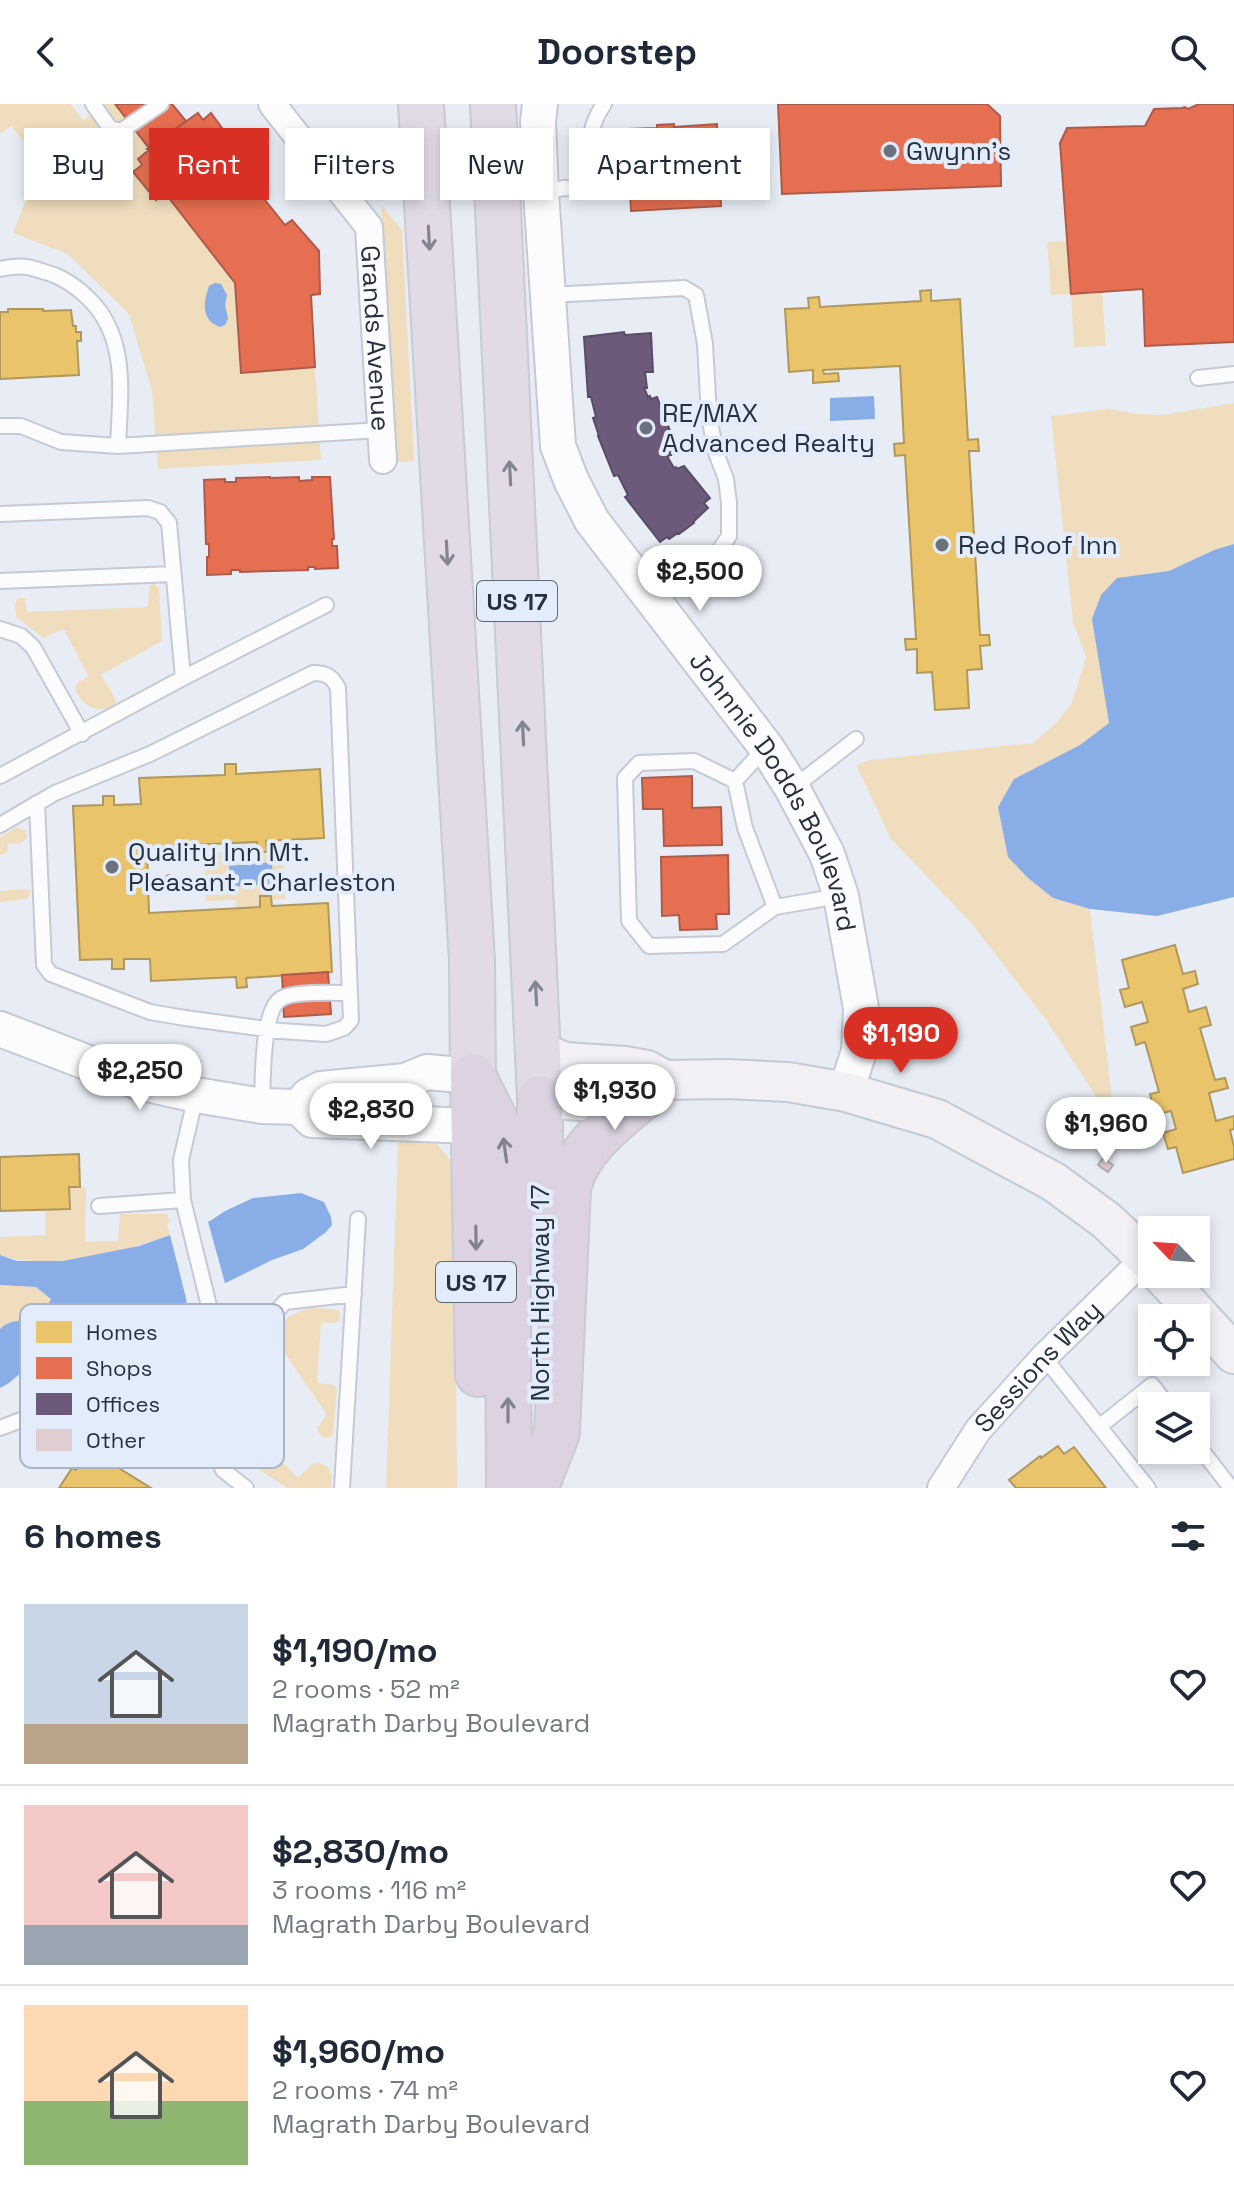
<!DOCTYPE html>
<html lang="en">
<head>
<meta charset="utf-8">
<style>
  :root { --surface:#fff; --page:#f6f6f7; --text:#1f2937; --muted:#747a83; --line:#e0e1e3; --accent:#d93025 }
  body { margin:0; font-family:"Space Grotesk",sans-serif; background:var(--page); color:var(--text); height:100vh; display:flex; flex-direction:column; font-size:30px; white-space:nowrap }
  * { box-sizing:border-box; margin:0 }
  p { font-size:26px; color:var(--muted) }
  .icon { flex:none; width:44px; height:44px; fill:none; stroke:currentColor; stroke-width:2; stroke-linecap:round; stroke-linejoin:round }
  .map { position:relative; height:1384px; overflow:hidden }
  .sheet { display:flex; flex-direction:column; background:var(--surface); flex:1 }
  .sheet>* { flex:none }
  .guide { position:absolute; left:24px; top:24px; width:800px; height:72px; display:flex; gap:16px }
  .needle { width:52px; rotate:295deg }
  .fabs { position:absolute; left:1138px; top:1112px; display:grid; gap:16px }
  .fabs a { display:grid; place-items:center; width:72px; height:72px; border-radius:0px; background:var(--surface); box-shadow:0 4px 12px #0003; font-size:40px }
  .price { position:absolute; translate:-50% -68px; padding:0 18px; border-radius:28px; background:#fff; color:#222; font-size:26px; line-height:52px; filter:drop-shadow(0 2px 4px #0008) }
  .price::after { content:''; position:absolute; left:50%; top:48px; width:24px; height:18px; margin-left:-12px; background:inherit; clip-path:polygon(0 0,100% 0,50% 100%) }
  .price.active { background:var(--accent); color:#fff }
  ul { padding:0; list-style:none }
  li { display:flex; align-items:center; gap:24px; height:200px; padding:0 24px }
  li+li { border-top:2px solid var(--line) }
  li span { display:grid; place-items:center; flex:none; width:224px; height:160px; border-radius:0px; color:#555 }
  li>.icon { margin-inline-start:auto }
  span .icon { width:96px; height:96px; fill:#fffc; stroke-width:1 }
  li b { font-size:34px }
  h2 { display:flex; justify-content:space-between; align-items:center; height:96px; padding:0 24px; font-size:34px }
  .tag { padding:0 28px; border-radius:0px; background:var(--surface); box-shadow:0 4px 12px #0003; font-size:28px; line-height:72px }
  .tag.active { background:var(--accent); color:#fff }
  header { display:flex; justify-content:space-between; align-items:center; height:104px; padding:0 24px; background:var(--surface); font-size:36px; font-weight:700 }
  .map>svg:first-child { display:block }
  .green { fill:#f0ddbe }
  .water { fill:#89ade6 }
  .pier { fill:#e8edf5 }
  .homes { fill:#e9c46a; stroke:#af985d; stroke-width:2 }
  .shops { fill:#e76f51; stroke:#ad5c4b; stroke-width:2 }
  .offices { fill:#6d597a; stroke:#584d68; stroke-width:2 }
  .building { fill:#dfcdd1; stroke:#b1abaf; stroke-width:2 }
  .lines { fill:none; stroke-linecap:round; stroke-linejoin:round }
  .service-casing { stroke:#c4cad5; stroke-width:18 }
  .minor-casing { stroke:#c4cad5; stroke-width:30 }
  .tertiary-casing { stroke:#c4cad5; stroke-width:38 }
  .secondary-casing { stroke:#c4cad5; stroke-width:42 }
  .trunk-casing { stroke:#c8cbd1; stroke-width:48 }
  .motorway-casing { stroke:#c8cbd1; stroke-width:48 }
  .service { stroke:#fcfcfe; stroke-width:14 }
  .minor { stroke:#fcfcfe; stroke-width:26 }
  .tertiary { stroke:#fcfcfe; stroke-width:34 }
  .secondary { stroke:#f2f0f5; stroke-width:38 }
  .trunk { stroke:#e2dae6; stroke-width:44 }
  .motorway { stroke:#dcd2e1; stroke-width:44 }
  .oneway { stroke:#848592 }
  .oneway2 { stroke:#828190 }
  .poi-dot { fill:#6b727e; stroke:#e2ecfb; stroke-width:3 }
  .labels { text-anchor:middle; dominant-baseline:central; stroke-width:8; stroke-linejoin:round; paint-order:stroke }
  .shield { fill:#e2ecfb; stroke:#5f6877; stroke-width:2 }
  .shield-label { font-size:24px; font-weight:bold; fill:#27303e }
  .poi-label { font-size:26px; fill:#27303e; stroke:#e2ecfb; text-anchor:start }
  .street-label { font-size:26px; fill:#27303e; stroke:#e2ecfb }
  .key { fill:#e2ecfb; stroke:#aab4c2; stroke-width:2 }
  .key-label { font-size:22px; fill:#27303e }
</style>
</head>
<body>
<header><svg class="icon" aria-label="back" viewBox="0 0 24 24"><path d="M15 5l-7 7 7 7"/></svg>Doorstep<svg class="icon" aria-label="search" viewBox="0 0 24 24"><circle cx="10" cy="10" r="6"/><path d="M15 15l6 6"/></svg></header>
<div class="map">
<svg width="1234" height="1384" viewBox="0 0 1234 1384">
  <rect width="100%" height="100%" fill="#e8edf5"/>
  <path class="green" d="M 0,0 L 71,0 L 83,16 L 105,0 L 115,0 L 149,44 L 149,46 L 138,55 L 142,61 L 134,69 L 155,96 L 165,89 L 235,179 L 241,268 L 315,263 L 321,356 L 158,365 L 152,287 L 129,210 L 68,150 L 13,129 L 41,58 L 11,22 L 0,30 Z
    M 381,101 L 402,126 L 414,357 L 394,358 Z
    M 1067,137 L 1071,189 L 1102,188 L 1106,242 L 1074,243 L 1071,190 L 1051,191 L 1047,138 Z
    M 1234,299 L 1234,440 L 1214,446 L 1169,467 L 1117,474 L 1110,619 L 1080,641 L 1014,675 L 998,703 L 1008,753 L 1028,774 L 1053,794 L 1090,805 L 1115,1022 L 1047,917 L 973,821 L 891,735 L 856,661 L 870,656 L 1033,639 L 1056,619 L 1072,599 L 1086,553 L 1073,518 L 1051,312 L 1109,305 L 1138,310 L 1162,311 Z
    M 153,479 L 159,484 L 162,537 L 101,571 L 116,596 L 116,600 C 99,612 81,602 75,584 L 78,579 L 88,572 L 64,525 L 43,534 L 16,513 L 15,500 L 18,494 L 25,494 L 27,508 L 148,503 L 149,483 Z
    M 17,723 L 26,727 L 27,732 C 24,741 16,739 8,740 L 7,749 L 0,751 L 0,733 Z
    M 257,738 L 258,748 L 266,748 L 266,745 L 283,744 L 285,795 L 272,796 L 271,792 L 260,792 L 260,803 L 236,804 L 236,796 L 206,797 L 203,749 L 233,747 L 233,739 Z
    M 26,785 L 31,788 L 27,795 L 0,798 L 0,787 Z
    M 398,1036 L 437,1040 L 454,1061 L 457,1384 L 386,1384 Z
    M 69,1083 L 86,1084 L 85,1138 L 118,1137 L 120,1110 L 167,1110 L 170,1118 L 167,1120 L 170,1131 C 120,1148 51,1168 0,1151 L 0,1133 L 45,1131 L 45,1106 L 69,1105 Z
    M 0,1181 L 36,1183 L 52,1194 C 38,1225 17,1209 0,1225 Z
    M 310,1204 L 334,1205 L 339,1207 C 344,1222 330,1218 321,1219 L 317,1279 L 334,1281 L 337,1285 L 333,1330 L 330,1333 L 324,1334 L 318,1328 L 317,1323 L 327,1311 L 282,1245 L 274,1248 L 268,1248 L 265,1244 C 270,1222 289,1210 310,1204 Z
    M 235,1253 C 244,1256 259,1270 250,1280 C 247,1284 242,1285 238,1287 L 271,1347 L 298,1374 L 314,1359 L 320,1359 L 329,1364 L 332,1374 L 331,1384 L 287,1384 L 240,1353 L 235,1346 L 229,1321 L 221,1268 C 223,1259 226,1256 235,1253 Z"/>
  <path class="water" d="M 215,179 L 221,180 L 227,191 L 225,201 L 228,215 L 225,221 L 220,223 C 201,216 203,199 209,182 Z
    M 874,292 L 875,315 L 830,317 L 830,294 Z
    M 1234,440 L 1234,793 L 1157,812 L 1090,805 L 1053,794 L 1028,774 L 1008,753 L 998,703 L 1014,675 L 1080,641 L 1109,619 L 1092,515 L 1101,491 L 1117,474 L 1169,467 L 1214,446 Z
    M 272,758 L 273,780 L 230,783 L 229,762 Z
    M 301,1089 L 324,1098 L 331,1113 L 332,1121 L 326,1128 L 303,1145 L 272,1156 L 179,1202 L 97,1225 L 41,1252 L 9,1279 L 0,1284 L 0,1225 C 17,1209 37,1225 51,1195 L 36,1183 L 0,1181 L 0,1151 L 17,1157 L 63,1157 L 139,1142 L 210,1117 L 225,1107 L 253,1094 Z"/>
  <path class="pier" d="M 207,1114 L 226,1183 L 188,1202 L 169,1127 Z"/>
  <path class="homes" d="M 931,186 L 931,197 L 960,195 L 968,336 L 978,335 L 979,347 L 969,347 L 980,531 L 989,531 L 990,541 L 980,542 L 982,565 L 967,566 L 969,604 L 935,606 L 932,568 L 917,569 L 917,545 L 906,546 L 905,535 L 916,535 L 905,351 L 895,352 L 894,340 L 904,339 L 900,262 L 823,266 L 824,270 L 838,269 L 839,277 L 813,279 L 813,266 L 789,268 L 785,205 L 809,204 L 808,194 L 819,193 L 820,203 L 921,197 L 920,187 Z
    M 8,205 L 43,205 L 43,207 L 71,206 L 73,222 L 76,222 L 76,228 L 81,228 L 81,237 L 77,237 L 79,271 L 0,275 L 0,208 L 8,208 Z
    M 225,660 L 236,660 L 236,670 L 320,665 L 324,734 L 266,737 L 267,748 L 257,748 L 257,738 L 147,743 L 149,809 L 260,803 L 260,792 L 271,792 L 272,802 L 328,799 L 332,868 L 246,874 L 247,883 L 237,884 L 236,873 L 151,877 L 150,855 L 124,855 L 124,865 L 112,865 L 112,855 L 80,856 L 73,702 L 103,701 L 103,692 L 114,692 L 114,701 L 141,700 L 139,674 L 225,671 Z
    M 1175,841 L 1183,870 L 1195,867 L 1198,880 L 1183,885 L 1189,908 L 1206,903 L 1211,921 L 1200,924 L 1215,976 L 1225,974 L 1228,984 L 1209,989 L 1216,1017 L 1234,1012 L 1234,1025 L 1230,1026 L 1234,1043 L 1234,1055 L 1183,1069 L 1176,1043 L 1168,1045 L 1163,1029 L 1176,1025 L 1171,1007 L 1155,1011 L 1150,990 L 1159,988 L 1145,938 L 1136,941 L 1131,923 L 1148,918 L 1142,898 L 1125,903 L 1120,886 L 1129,884 L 1122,856 Z
    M 79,1050 L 80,1083 L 69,1083 L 70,1105 L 0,1107 L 0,1053 Z
    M 1058,1342 L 1064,1350 L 1074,1343 L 1106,1384 L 1016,1384 L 1009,1376 L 1040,1352 L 1041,1354 Z
    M 88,1345 L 151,1384 L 59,1384 L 72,1364 L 76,1366 Z"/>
  <path class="shops" d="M 115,0 L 172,0 L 186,17 L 149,44 Z
    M 778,0 L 987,0 L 1000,12 L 1001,82 L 782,90 Z
    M 1199,0 L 1234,0 L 1234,238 L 1145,242 L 1143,185 L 1071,190 L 1060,39 L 1067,24 L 1145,22 L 1154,5 L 1182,4 L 1185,3 L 1188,5 Z
    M 198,9 L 203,16 L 211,9 L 244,54 L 239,57 L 246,67 L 249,64 L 266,88 L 261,91 L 285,121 L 292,116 L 319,147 L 320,190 L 311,191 L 315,263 L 241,269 L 235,179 L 165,89 L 156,96 L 133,68 L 142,61 L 138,55 L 149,46 L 147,45 Z
    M 674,20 L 674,23 L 717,20 L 721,102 L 631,107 L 627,25 L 657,24 L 657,21 Z
    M 270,373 L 270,374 L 299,373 L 299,377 L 312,376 L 312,373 L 330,373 L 334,435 L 332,435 L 332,442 L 337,442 L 338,464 L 315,465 L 315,463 L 308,463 L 308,466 L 240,468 L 240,466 L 231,466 L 231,470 L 207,471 L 207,453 L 209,453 L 209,440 L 206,440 L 204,376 L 225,375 L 225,378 L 236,378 L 236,374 Z
    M 692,672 L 692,704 L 721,703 L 722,741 L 664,742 L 663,705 L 643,705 L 642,674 Z
    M 728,751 L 729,810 L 716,810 L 717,825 L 680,826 L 679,811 L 662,812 L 661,753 Z
    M165 776a5 5 0 1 1 10 0a5 5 0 1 1-10 0Z
    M 328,868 L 331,910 L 284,913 L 282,871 Z"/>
  <path class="offices" d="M 624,228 L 625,231 L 651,229 L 653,268 L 645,268 L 647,284 L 644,284 L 648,293 L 650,292 L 651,295 L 657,293 L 677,345 L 669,348 L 671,351 L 667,352 L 674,364 L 676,363 L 677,365 L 684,362 L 710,394 L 704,399 L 708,404 L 693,418 L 694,419 L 679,430 L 678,429 L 669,435 L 667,433 L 660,438 L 625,393 L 628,391 L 618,371 L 614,372 L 598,332 L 599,332 L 593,314 L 596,313 L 591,293 L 588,293 L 584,233 Z"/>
  <path class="building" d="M 1103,1054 L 1113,1061 L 1108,1068 L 1098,1061 Z"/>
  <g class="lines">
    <defs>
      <path id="service" d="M 93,0 L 110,24 L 121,27 L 161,0
        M 542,88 L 564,84 L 586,85 L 595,70 C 589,41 587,25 604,0
        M 0,165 C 26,160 29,163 54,171 C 67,176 79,185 89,195 C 129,234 120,291 118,342
        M 549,191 L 684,184 L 696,191 L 705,240 L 709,312 L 716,349 L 726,375 L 729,399 L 729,432 L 716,451 L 669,482 L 654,498
        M 1198,274 L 1234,270
        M 0,322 L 21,322 L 61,338 L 118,342 L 381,326
        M 0,410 L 148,404 L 160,408 L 169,419 L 183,574 L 0,672
        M 0,477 L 173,470
        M 0,525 L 21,532 L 33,543 L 82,630
        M 183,574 L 326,501
        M 766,643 L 735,677 L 694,657 L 639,659 L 625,674 L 629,817 L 649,842 L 723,840 L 775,803 L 840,792
        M 735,677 L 745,724 L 775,803
        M 793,684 L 856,635
        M 0,721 L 55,689 L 150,650 L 313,569 C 326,569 332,572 338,584 L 351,916 L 344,924 L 326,930 L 281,927 L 185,914 L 150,908 L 51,870 L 44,861 L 37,699
        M 196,991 L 181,1056 L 183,1096 L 209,1202 L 200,1285 L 206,1326 L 223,1366 L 246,1384
        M 262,1001 C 263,979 261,904 282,894 C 295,887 334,889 350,889
        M 99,1102 L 183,1096
        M 1044,1253 L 1148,1384
        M 1100,1322 L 1152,1281 L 1168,1302
        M 0,1324 L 205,1246 L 252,1235 L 285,1198 L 354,1190
        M 1196,1339 L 1231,1384
        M 342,1384 L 358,1115"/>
      <g id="minor">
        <path id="s1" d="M 272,0 L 369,123 L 383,356"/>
        <path id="s2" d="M 941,1384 L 978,1326 L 1044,1253 L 1146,1153"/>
      </g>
      <g id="tertiary">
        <path id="s3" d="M 540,0 L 538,18 L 541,88 L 558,342 L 571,376 L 592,417 L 766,643 L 792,684 L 827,750 L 841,792 L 861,904 L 859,947 L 846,988"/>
        <path d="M 0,925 L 138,978 L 196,991 L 262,1002 L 299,1003 L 312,1016 L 474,1022"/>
        <path d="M 299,1003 L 308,992 L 321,985 L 405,977 L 427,968 L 473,972"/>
      </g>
      <path id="secondary" d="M 538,947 L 565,958 L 625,962 L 647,966 L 665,976 L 727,975 L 788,978 L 846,988 L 937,1015 L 1054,1078 L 1107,1117 L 1152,1160
        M 540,994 C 573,996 626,1005 653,985
        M 1161,1170 L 1234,1250"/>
      <path id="trunk" d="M 421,0 L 472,857 L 473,972
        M 493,0 L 540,994"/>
      <path id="motorway" d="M 473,972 L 507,1040 L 509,1384
        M 473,983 L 478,1270
        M 540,1124 L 540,994
        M 539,1375 L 557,1329 L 568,1084 C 577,1043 618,1014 649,988"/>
    </defs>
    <use href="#service" class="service-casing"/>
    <use href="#minor" class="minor-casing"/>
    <use href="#tertiary" class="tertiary-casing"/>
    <use href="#secondary" class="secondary-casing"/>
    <use href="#trunk" class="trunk-casing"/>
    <use href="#motorway" class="motorway-casing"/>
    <use href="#service" class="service"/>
    <use href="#minor" class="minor"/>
    <use href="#tertiary" class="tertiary"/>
    <use href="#secondary" class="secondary"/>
    <use href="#trunk" class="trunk"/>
    <use href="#motorway" class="motorway"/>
  </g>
  <defs><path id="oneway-shaft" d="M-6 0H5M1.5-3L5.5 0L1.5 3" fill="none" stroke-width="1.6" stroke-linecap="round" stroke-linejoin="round" transform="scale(2)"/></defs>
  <g class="oneway">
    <use href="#oneway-shaft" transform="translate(429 134) rotate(87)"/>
    <use href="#oneway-shaft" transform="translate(510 369) rotate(-93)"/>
    <use href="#oneway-shaft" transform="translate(447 449) rotate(87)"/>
    <use href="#oneway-shaft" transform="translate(523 629) rotate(-93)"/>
    <use href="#oneway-shaft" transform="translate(536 889) rotate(-93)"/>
  </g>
  <g class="oneway2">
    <use href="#oneway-shaft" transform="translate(505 1046) rotate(-98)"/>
    <use href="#oneway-shaft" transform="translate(476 1134) rotate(89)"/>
    <use href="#oneway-shaft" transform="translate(508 1306) rotate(-90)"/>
  </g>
  <g class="poi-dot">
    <circle cx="890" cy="47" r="8"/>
    <circle cx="646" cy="324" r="8"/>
    <circle cx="942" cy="441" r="8"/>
    <circle cx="112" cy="763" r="8"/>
  </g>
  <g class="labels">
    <g class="shield">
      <rect x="477" y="477" width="80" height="40" rx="6"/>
      <rect x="436" y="1158" width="80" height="40" rx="6"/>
    </g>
    <g class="shield-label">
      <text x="517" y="497">US 17</text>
      <text x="476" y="1178">US 17</text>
    </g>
    <g class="poi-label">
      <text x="906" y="47">Gwynn's</text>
      <text x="662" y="309">RE/MAX<tspan x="662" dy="30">Advanced Realty</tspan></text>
      <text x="958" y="441">Red Roof Inn</text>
      <text x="128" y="748">Quality Inn Mt.<tspan x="128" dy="30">Pleasant - Charleston</tspan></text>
    </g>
    <g class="street-label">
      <text stroke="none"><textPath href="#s1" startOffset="268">Grands Avenue</textPath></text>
      <text stroke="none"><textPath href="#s3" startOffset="754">Johnnie Dodds Boulevard</textPath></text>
      <text transform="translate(540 1189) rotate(-90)">North Highway 17</text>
      <text stroke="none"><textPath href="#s2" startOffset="156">Sessions Way</textPath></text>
    </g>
  </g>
  <rect x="20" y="1200" width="264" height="164" rx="12" class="key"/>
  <rect x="36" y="1217" width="36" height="22" fill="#e9c46a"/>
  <rect x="36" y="1253" width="36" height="22" fill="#e76f51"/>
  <rect x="36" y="1289" width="36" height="22" fill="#6d597a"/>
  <rect x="36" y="1325" width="36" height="22" fill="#dfcdd1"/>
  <g class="key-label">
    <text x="86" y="1236">Homes</text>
    <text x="86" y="1272">Shops</text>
    <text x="86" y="1308">Offices</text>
    <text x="86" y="1344">Other</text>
  </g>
</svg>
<div class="fabs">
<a><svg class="needle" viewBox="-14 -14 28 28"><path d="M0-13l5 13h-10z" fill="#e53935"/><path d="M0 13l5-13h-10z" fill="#747a83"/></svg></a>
<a><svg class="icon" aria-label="locate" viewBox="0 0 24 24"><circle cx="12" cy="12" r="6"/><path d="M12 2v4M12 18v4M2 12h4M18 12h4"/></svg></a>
<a><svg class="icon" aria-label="layers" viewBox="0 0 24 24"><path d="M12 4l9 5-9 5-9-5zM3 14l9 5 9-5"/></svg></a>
</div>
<b class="price" style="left:700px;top:509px">$2,500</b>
<b class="price active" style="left:901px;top:971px">$1,190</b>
<b class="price" style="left:140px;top:1008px">$2,250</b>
<b class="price" style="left:615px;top:1028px">$1,930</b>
<b class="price" style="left:371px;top:1047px">$2,830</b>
<b class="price" style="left:1106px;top:1061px">$1,960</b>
<div class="guide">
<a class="tag">Buy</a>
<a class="tag active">Rent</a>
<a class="tag">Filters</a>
<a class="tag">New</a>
<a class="tag">Apartment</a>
</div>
</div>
<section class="sheet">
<h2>6 homes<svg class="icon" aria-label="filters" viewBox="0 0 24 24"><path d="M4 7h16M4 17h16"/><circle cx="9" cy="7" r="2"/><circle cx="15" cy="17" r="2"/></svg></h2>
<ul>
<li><span style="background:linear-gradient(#c9d6e8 75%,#b9a48a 0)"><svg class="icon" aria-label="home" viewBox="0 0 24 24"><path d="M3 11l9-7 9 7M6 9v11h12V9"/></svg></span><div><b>$1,190/mo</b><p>2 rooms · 52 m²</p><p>Magrath Darby Boulevard</p></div><svg class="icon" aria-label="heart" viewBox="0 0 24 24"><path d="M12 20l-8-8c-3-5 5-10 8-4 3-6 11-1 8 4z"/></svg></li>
<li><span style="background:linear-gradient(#f6c9c9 75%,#9aa5b1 0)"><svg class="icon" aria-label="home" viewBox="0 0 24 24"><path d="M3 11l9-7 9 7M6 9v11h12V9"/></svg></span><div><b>$2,830/mo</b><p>3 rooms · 116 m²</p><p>Magrath Darby Boulevard</p></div><svg class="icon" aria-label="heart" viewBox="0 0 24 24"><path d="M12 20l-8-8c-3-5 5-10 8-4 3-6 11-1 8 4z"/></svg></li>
<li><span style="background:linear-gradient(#ffd9b3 60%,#8fb573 0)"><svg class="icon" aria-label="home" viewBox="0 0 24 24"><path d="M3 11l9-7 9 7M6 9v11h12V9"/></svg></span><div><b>$1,960/mo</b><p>2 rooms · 74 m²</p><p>Magrath Darby Boulevard</p></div><svg class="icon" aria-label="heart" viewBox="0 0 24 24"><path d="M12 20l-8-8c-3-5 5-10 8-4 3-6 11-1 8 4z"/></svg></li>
</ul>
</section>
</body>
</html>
